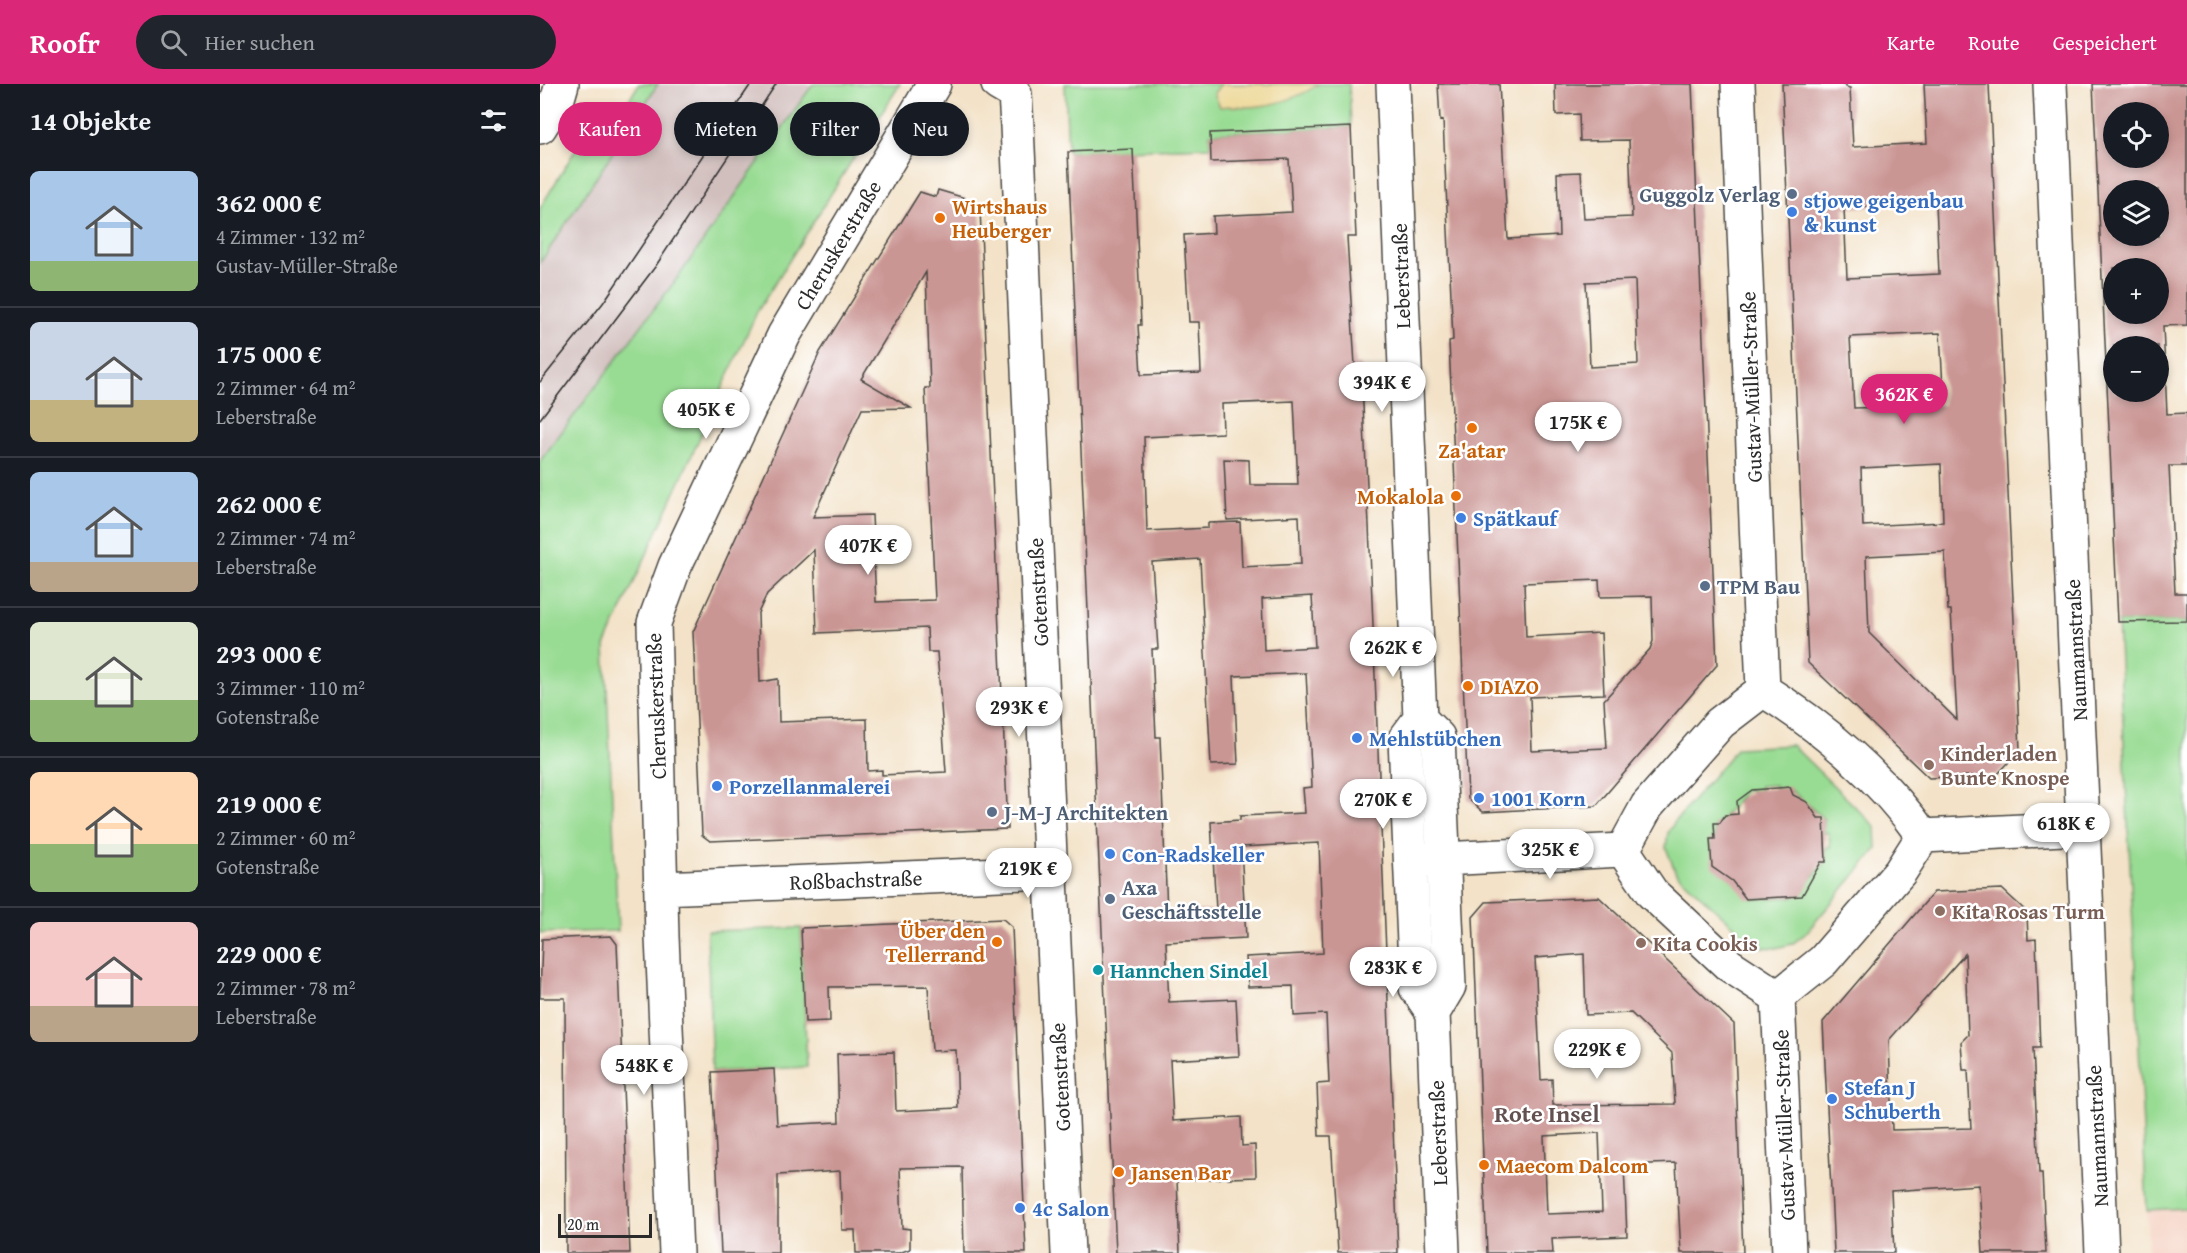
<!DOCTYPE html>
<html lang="de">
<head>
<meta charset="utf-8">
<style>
  :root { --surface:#171b24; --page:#20242c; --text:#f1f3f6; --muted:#9ea1a6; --line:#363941; --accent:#db2777 }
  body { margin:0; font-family:"Gentium Book Plus",serif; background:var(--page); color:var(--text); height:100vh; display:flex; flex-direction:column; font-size:22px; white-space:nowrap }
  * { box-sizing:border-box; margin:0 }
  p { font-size:20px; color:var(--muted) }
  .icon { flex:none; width:33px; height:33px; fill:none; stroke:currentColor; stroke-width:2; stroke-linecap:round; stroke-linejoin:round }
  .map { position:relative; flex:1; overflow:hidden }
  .sheet { display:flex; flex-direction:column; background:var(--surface); width:540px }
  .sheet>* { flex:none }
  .guide { position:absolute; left:18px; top:18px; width:570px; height:54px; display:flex; gap:12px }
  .tools { position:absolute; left:1563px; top:18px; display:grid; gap:12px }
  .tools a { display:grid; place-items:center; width:66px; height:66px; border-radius:50%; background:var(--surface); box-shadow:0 3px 9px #0003; font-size:30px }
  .scale { position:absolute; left:18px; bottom:15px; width:94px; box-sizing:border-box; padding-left:6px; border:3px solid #2b2b2b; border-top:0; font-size:16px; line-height:21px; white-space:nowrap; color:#2b2b2b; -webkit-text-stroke:4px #fff; paint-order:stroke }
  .price { position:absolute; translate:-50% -51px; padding:0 14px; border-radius:21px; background:#fff; color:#222; font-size:20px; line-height:39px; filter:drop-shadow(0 2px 3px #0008) }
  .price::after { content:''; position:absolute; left:50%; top:36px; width:18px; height:14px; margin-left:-9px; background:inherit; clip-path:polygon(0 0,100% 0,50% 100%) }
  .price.current { background:var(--accent); color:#fff }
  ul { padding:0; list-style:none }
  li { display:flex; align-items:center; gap:18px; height:150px; padding:0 30px }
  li+li { border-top:2px solid var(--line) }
  li span { display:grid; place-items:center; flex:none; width:168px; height:120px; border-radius:9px; color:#555 }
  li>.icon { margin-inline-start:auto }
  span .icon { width:72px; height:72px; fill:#fffc; stroke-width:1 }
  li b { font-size:26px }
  h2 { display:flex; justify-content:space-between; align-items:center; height:72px; padding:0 30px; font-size:26px }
  .tag { padding:0 21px; border-radius:27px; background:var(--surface); box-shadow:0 3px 9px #0003; font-size:21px; line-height:54px }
  .tag.current { background:var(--accent); color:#fff }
  header { display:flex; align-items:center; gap:36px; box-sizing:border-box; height:84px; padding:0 30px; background:var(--accent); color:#fff }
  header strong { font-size:28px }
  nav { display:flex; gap:33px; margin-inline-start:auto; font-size:21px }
  .search { width:420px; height:54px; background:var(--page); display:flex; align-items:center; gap:15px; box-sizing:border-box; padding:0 21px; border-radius:33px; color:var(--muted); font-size:22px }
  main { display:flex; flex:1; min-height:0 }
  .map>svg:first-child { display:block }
  .built { fill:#f5d2c3 }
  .industrial { fill:#d1bfbd }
  .green { fill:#98db93; stroke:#62835f; stroke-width:1.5; fill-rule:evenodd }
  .sand { fill:#eeda9e; stroke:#8c8264; stroke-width:1.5 }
  .building { fill:#ca9694; fill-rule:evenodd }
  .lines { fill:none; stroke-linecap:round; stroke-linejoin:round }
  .minor-casing { stroke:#494642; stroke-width:36 }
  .minor { stroke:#fff; stroke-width:33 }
  .tram { stroke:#2b2b2b; stroke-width:1.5 }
  .service-dot { fill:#5c6f8a; stroke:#fff; stroke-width:2 }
  .shop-dot { fill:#3f7fe0; stroke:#fff; stroke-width:2 }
  .food-dot { fill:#e8710a; stroke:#fff; stroke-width:2 }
  .education-dot { fill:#8d6e63; stroke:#fff; stroke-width:2 }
  .culture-dot { fill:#0f9aa8; stroke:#fff; stroke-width:2 }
  .labels { text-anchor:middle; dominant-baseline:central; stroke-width:5; stroke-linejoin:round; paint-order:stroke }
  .service-label { font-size:21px; font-weight:bold; fill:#4e5e75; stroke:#fff; text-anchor:start }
  .shop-label { font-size:21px; font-weight:bold; fill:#366cbe; stroke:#fff; text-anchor:start }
  .food-label { font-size:21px; font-weight:bold; fill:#c56008; stroke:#fff; text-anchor:start }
  .street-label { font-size:21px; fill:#2b2b2b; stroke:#fff }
  .education-label { font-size:21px; font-weight:bold; fill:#785e54; stroke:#fff; text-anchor:start }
  .culture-label { font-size:21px; font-weight:bold; fill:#0d838f; stroke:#fff; text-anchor:start }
  .quarter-label { font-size:24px; font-weight:bold; fill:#635050; stroke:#fff }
</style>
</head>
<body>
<header>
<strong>Roofr</strong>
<div class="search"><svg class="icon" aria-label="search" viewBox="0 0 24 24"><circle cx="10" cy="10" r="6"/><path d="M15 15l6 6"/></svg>Hier suchen</div>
<nav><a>Karte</a><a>Route</a><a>Gespeichert</a></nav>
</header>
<main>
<section class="sheet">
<h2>14 Objekte<svg class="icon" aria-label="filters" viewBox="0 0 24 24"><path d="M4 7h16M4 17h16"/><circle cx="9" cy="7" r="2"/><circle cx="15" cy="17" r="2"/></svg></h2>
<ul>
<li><span style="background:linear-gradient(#a9c7e8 75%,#8fb573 0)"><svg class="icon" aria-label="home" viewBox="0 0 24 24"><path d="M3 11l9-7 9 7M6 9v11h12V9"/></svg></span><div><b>362 000 €</b><p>4 Zimmer · 132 m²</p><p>Gustav-Müller-Straße</p></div></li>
<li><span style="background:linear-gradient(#c9d6e8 65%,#c2b280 0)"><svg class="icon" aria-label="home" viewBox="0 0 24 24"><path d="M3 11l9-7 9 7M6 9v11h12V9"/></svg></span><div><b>175 000 €</b><p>2 Zimmer · 64 m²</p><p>Leberstraße</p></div></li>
<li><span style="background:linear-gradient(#a9c7e8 75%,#b9a48a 0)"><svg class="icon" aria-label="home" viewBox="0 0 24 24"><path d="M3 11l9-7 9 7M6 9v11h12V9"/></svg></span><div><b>262 000 €</b><p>2 Zimmer · 74 m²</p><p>Leberstraße</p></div></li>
<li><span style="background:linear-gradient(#dfe7d0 65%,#8fb573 0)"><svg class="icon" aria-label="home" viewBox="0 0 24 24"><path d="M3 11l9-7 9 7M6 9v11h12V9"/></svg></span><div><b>293 000 €</b><p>3 Zimmer · 110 m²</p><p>Gotenstraße</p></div></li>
<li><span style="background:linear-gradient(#ffd9b3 60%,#8fb573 0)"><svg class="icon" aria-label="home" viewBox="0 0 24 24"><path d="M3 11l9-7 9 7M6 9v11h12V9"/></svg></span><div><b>219 000 €</b><p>2 Zimmer · 60 m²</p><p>Gotenstraße</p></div></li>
<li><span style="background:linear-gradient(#f6c9c9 70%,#b9a48a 0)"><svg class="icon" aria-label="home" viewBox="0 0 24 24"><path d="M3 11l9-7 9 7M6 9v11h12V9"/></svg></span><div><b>229 000 €</b><p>2 Zimmer · 78 m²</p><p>Leberstraße</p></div></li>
</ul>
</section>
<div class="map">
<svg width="1647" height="1169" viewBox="0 0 1647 1169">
  <rect width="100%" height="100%" fill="#fff"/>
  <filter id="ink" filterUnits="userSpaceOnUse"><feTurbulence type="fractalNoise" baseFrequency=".0167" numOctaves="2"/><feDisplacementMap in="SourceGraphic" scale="12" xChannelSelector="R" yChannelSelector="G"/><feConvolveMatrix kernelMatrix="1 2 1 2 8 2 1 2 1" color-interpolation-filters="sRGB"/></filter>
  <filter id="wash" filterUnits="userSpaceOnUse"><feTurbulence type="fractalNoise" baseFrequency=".008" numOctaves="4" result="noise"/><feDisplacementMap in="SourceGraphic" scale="24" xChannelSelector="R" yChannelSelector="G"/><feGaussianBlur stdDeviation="1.35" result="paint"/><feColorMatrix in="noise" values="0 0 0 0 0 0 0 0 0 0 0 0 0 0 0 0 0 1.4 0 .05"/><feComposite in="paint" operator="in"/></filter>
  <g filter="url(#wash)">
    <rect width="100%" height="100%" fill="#f3e2c7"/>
    <path class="built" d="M 1647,1124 L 1647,1169 L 1608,1169 L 1607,1126 Z"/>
    <path class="industrial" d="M 118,0 L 273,0 L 141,189 L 0,377 L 0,179 Z"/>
    <path class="green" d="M 99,0 L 118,0 L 0,179 L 0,124 L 60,26 L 66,52 Z
      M 273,0 L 360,0 L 217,228 L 65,562 L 78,847 L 0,849 L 0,377 L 141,189 Z
      M 525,0 L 809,0 L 811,43 L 670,49 L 670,63 L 528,68 Z
      M 1647,537 L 1647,1124 L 1607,1126 L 1578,538 Z
      M 1252,661 L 1336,743 L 1337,765 L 1265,850 L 1252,860 L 1236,864 L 1221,863 L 1210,857 L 1136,789 L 1126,764 L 1128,749 L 1134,739 L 1197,664 ZM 1235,701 L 1235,706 L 1252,707 L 1284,735 L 1284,749 L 1289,749 L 1290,763 L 1285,764 L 1286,778 L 1254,813 L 1212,815 L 1171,769 L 1170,756 L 1175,755 L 1174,741 L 1182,735 L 1206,706 L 1220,707 L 1220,702 Z
      M 261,844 L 267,983 L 172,988 L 167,847 Z"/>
    <path class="sand" d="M 681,0 L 779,0 C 758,14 734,22 708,23 C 698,23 690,21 680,23 L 674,9 Z"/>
    <g id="blocks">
      <path class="building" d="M 898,0 L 959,0 L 968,155 L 1019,152 L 1017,89 L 1041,88 L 1044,135 L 1092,133 L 1089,56 L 1040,57 L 1039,30 L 1016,31 L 1015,0 L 1152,0 L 1177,581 L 1056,722 L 943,728 L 928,715 L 909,257 L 913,256 L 903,36 L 900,37 ZM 1095,196 L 1098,280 L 1050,283 L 1046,198 ZM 1059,496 L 1060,513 L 1112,512 L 1113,557 L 1110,565 L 1064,616 L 1067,664 L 992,667 L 990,613 L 1064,610 L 1061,549 L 986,553 L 984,499 Z
        M 1242,0 L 1306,0 L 1306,3 L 1310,4 L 1313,63 L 1387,59 L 1384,0 L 1449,0 L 1480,666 L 1457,691 L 1389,694 L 1268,579 ZM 1396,119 L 1399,190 L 1307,194 L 1304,124 ZM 1400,249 L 1404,321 L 1314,324 L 1310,253 ZM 1401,380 L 1403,438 L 1323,442 L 1321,384 ZM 1405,468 L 1408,526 L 1411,526 L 1417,636 L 1329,549 L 1326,472 Z
        M 1553,0 L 1647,0 L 1647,241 L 1623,242 L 1627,330 L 1647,329 L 1647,382 L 1629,382 L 1635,509 L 1647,509 L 1647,537 L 1578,538 ZM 1574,28 L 1618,28 L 1618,74 L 1574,74 ZM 1574,106 L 1618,106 L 1618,152 L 1574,152 ZM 1574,184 L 1618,184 L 1618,230 L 1574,230 ZM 1574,262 L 1618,262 L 1618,308 L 1574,308 Z
        M 811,43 L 816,153 L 807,153 L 815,281 L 821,281 L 829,441 L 858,1169 L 798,1169 L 791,1052 L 779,1052 L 777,1000 L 789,999 L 786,930 L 754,932 L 753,902 L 708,903 L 706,873 L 783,869 L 779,759 L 701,763 L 706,854 L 626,858 L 629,918 L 696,915 L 699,972 L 630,976 L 633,1037 L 701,1033 L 702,1062 L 715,1061 L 716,1093 L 637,1096 L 640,1169 L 576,1169 L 528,68 L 593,65 L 601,241 L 598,241 L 601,291 L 661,289 L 659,238 L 649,238 L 644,151 L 674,149 L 673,132 L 752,128 L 749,75 L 671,78 L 670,49 ZM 754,317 L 758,401 L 710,401 L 709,376 L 684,375 L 687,436 L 759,432 L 761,480 L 702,483 L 700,438 L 668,439 L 668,444 L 607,447 L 604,353 L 683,349 L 682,320 ZM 660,475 L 671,681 L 698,680 L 694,592 L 766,589 L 772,703 L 763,704 L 765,729 L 700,732 L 700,736 L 671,738 L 676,826 L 627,828 L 620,653 L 616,653 L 612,565 L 618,565 L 612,478 ZM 772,512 L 775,563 L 724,566 L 722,515 Z
        M 398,106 L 425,114 L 423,120 L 440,125 L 468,745 L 170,757 L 162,751 L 153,548 L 280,268 L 380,108 L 396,113 ZM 386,188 L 390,304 L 385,304 L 395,516 L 336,518 L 332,431 L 273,433 L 322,325 L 371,324 L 321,295 ZM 274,466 L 277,549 L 387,544 L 388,568 L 397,568 L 406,688 L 342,691 L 342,686 L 328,687 L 327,635 L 239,638 L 238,595 L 220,598 L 218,529 L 227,510 Z
        M 1250,703 L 1253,711 L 1267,718 L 1278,734 L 1284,734 L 1286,778 L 1281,778 L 1262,812 L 1206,815 L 1192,797 L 1172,783 L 1170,755 L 1175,755 L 1174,739 L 1180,739 L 1185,731 L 1198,730 L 1197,717 L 1212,706 Z
        M 1462,805 L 1487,828 L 1488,856 L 1496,855 L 1500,964 L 1493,964 L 1499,1089 L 1502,1089 L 1506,1169 L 1443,1169 L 1439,1101 L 1351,1107 L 1354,1169 L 1294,1169 L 1283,938 L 1394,808 ZM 1425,870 L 1428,951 L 1421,958 L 1423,986 L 1428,986 L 1431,1044 L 1352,1046 L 1349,956 Z
        M 1059,813 L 1194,940 L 1203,1169 L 1141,1169 L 1136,1079 L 1084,1081 L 1087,1152 L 1012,1155 L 1013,1169 L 947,1169 L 933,833 L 946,818 ZM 1044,870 L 1046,931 L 1091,929 L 1132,969 L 1135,1020 L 1013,1021 L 1012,995 L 1001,996 L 995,874 ZM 1059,1049 L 1062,1128 L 1007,1130 L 1004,1052 Z
        M 463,835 L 472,843 L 486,1169 L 424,1169 L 422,1083 L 360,1084 L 362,1144 L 370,1145 L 370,1165 L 359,1169 L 316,1169 L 315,1146 L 302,1146 L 300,1087 L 238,1091 L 238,1169 L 181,1169 L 172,988 L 234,985 L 237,1041 L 299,1038 L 297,970 L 354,968 L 356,1027 L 418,1024 L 416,966 L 392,967 L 388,902 L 289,903 L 290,937 L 265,938 L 261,844 Z
        M 71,852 L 77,860 L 90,1169 L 26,1169 L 25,914 L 0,914 L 2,855 Z"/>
    </g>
  </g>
  <g filter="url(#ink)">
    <use href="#blocks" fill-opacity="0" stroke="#494642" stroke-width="1.5"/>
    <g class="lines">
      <defs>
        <path id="minor" d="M 458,0 L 475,10 L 477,42 L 528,1169
          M 853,0 L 880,635 L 865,655 L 876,904 L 893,929 L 903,1169
          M 1198,0 L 1223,606
          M 1510,0 L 1562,1169
          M 0,43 L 18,14 L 22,0
          M 1223,606 C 1283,643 1342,694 1383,752 L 1360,788 L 1283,877 L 1238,913 L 1189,881 L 1112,809 L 1083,766 L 1107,722 L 1180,639 Z
          M 880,635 L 898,653 L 909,902 L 893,929
          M 1383,752 L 1543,744
          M 881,776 L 1083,766
          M 121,804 L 511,788
          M 1238,913 L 1249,1169
          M 136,1169 L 122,853 L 114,539 L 135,482 L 244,251 L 394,0"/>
      </defs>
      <use href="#minor" class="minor-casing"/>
      <use href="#minor" class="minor"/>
      <path class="tram" d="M 0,298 L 63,219 L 211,0
        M 0,335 L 115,183 L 236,0"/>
    </g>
  </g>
  <g class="service-dot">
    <circle cx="1252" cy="110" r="6"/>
    <circle cx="1165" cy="502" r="6"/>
    <circle cx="452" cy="728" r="6"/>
    <circle cx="570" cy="815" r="6"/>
  </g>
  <g class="shop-dot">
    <circle cx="1252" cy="128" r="6"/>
    <circle cx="921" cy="434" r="6"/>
    <circle cx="817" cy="654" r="6"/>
    <circle cx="177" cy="702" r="6"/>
    <circle cx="939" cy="714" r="6"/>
    <circle cx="570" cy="770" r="6"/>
    <circle cx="1292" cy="1015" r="6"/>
    <circle cx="480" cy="1124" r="6"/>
  </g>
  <g class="food-dot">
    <circle cx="400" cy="134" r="6"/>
    <circle cx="932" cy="344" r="6"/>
    <circle cx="916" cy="412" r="6"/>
    <circle cx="928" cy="602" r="6"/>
    <circle cx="457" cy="858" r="6"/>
    <circle cx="944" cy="1081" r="6"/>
    <circle cx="579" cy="1088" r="6"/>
  </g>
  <g class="education-dot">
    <circle cx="1389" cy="681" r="6"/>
    <circle cx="1400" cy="827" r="6"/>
    <circle cx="1101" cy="859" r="6"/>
  </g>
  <circle class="culture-dot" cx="558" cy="886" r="6"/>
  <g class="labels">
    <g class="service-label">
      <text x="1240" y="110" text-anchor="end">Guggolz Verlag</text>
      <text x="1177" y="502">TPM Bau</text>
      <text x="464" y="728">J-M-J Architekten</text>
      <text x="582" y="803">Axa<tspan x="582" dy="24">Geschäftsstelle</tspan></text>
    </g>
    <g class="shop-label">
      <text x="1264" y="116">stjowe geigenbau<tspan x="1264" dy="24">&amp; kunst</tspan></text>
      <text x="933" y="434">Spätkauf</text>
      <text x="829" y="654">Mehlstübchen</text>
      <text x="189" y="702">Porzellanmalerei</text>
      <text x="951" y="714">1001 Korn</text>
      <text x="582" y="770">Con-Radskeller</text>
      <text x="1304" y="1003">Stefan J<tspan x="1304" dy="24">Schuberth</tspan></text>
      <text x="492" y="1124">4c Salon</text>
    </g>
    <g class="food-label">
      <text x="412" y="122">Wirtshaus<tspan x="412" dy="24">Heuberger</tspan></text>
      <text x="932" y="366" text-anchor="middle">Za'atar</text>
      <text x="904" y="412" text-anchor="end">Mokalola</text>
      <text x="940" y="602">DIAZO</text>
      <text x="445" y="846" text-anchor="end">Über den<tspan x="445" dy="24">Tellerrand</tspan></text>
      <text x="956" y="1081">Maecom Dalcom</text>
      <text x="591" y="1088">Jansen Bar</text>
    </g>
    <g class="street-label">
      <text transform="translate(298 161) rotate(-59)">Cheruskerstraße</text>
      <text transform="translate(861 192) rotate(-92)">Leberstraße</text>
      <text transform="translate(1211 303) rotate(-92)">Gustav-Müller-Straße</text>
      <text transform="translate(498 508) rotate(-93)">Gotenstraße</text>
      <text transform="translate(1536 566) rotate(-93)">Naumannstraße</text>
      <text transform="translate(116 622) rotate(-92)">Cheruskerstraße</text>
      <text transform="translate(316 796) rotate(-2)">Roßbachstraße</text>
      <text transform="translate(520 993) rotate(-93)">Gotenstraße</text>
      <text transform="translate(1244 1041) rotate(-92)">Gustav-Müller-Straße</text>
      <text transform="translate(898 1049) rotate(-92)">Leberstraße</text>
      <text transform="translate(1557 1052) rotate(-93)">Naumannstraße</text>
    </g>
    <g class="education-label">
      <text x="1401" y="669">Kinderladen<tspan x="1401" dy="24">Bunte Knospe</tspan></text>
      <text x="1412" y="827">Kita Rosas Turm</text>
      <text x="1113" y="859">Kita Cookis</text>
    </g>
    <g class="culture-label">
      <text x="570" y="886">Hannchen Sindel</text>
    </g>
    <g class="quarter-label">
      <text x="1007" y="1029">Rote Insel</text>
    </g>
  </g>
</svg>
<div class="tools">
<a><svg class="icon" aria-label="locate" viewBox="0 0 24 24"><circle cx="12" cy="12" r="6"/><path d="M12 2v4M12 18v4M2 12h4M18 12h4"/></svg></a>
<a><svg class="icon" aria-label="layers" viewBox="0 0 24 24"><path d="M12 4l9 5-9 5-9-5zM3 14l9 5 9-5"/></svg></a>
<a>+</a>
<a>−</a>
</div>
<div class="scale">20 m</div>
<b class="price" style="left:842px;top:329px">394K €</b>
<b class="price current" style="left:1364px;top:341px">362K €</b>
<b class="price" style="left:166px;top:356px">405K €</b>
<b class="price" style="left:1038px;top:369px">175K €</b>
<b class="price" style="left:328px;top:492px">407K €</b>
<b class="price" style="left:853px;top:594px">262K €</b>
<b class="price" style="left:479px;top:654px">293K €</b>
<b class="price" style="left:843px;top:746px">270K €</b>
<b class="price" style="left:1526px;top:770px">618K €</b>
<b class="price" style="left:1010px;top:796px">325K €</b>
<b class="price" style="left:488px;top:815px">219K €</b>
<b class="price" style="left:853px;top:914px">283K €</b>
<b class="price" style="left:1057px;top:996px">229K €</b>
<b class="price" style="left:104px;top:1012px">548K €</b>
<div class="guide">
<a class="tag current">Kaufen</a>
<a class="tag">Mieten</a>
<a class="tag">Filter</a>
<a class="tag">Neu</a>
</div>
</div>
</main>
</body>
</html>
